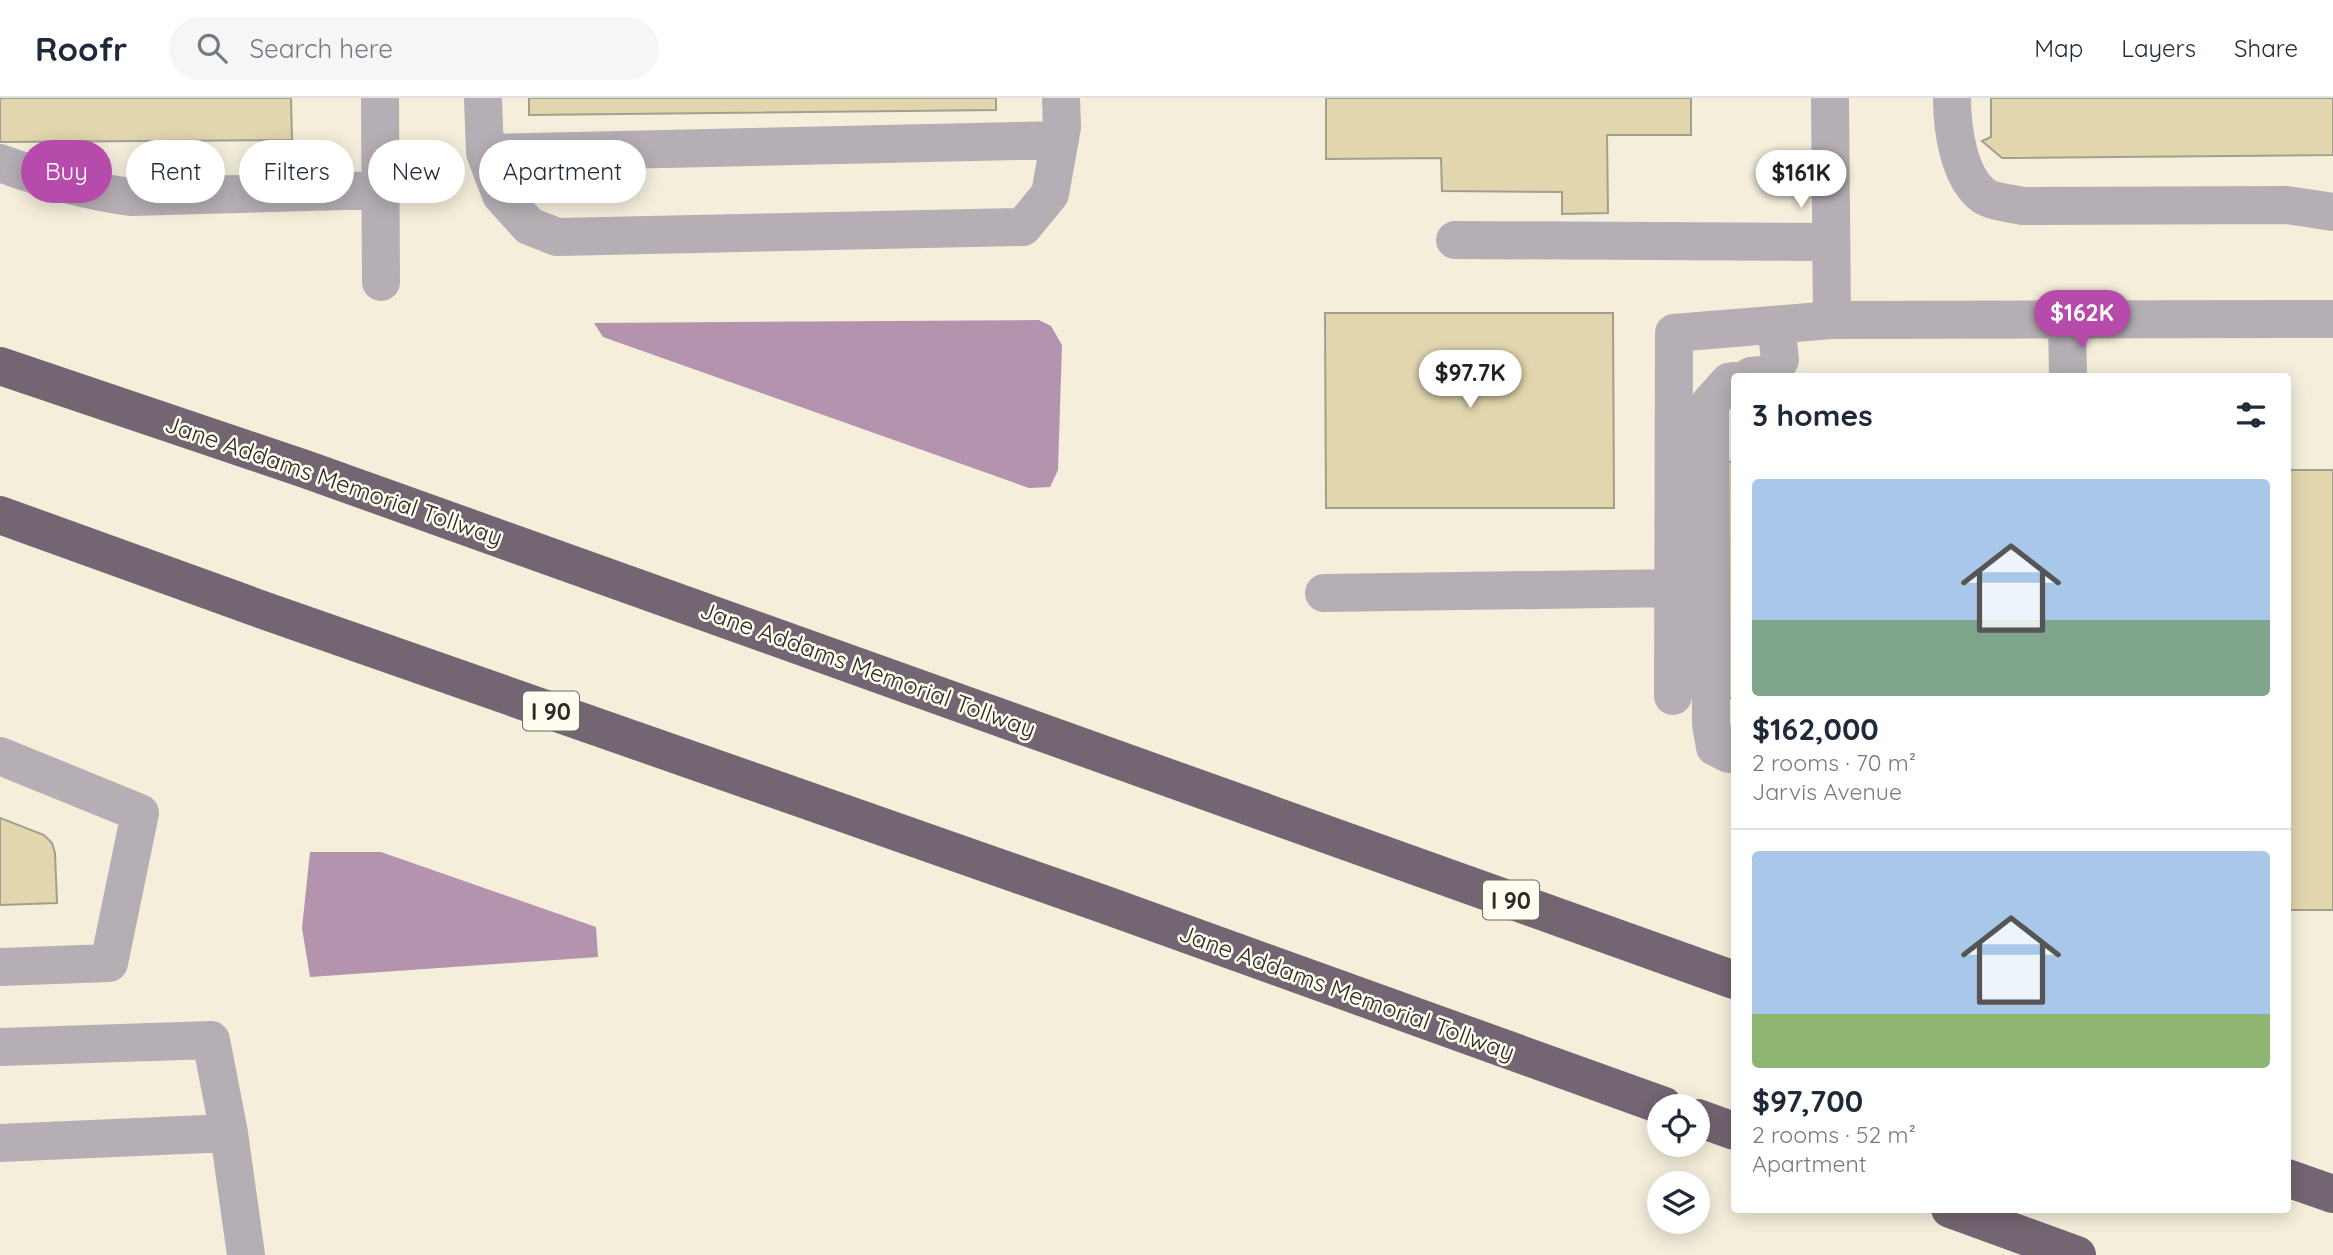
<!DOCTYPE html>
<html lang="en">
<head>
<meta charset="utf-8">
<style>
  :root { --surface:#fff; --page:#f6f6f7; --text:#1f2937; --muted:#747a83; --line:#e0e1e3; --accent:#b74bab }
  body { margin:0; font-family:Quicksand,sans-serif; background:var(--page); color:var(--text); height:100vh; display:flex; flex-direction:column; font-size:26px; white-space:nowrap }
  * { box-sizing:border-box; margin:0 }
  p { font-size:23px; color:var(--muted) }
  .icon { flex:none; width:38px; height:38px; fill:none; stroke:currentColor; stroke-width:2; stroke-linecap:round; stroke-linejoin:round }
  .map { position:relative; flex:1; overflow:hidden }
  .sheet { position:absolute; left:1731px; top:275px; width:560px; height:840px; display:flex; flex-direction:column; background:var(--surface); border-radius:7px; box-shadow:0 4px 18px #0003 }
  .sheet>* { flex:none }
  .guide { position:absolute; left:21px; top:42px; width:665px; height:63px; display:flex; gap:14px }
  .controls { position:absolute; left:1647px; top:996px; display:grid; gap:14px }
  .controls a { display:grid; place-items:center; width:63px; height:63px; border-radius:50%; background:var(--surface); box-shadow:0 4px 18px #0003; font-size:35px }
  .price { position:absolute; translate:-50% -60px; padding:0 16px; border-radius:24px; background:#fff; color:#222; font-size:23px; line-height:46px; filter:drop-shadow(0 2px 4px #0008) }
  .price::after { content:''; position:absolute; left:50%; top:42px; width:21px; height:16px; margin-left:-10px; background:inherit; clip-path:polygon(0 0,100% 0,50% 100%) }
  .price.current { background:var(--accent); color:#fff }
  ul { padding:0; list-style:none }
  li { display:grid; align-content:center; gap:14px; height:371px; padding:0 21px }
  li+li { border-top:2px solid var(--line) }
  li span { display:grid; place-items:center; height:217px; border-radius:7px; color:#555 }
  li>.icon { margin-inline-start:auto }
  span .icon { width:126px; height:126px; fill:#fffc; stroke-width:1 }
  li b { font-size:30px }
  h2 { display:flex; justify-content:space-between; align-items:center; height:84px; padding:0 21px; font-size:30px }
  .chip { padding:0 24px; border-radius:32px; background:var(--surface); box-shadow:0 4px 18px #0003; font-size:24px; line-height:63px }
  .chip.current { background:var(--accent); color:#fff }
  header { display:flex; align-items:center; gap:42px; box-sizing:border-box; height:98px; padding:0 35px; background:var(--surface); border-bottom:2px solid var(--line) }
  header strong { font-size:33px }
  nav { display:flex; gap:38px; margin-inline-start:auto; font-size:24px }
  .search { width:490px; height:63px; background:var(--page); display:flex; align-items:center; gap:18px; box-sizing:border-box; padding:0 24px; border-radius:38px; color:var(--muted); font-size:26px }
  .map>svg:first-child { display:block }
  .water { fill:#b493ae }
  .building { fill:#e1d6ae; stroke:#a39f8d; stroke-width:2 }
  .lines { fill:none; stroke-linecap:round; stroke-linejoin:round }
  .minor { stroke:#b5aeb4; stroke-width:38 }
  .highway { stroke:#736571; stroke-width:38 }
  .labels { text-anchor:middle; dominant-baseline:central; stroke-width:5; stroke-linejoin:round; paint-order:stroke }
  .shield { fill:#fffcf0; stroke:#6c6a61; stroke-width:2 }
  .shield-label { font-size:23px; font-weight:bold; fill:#2d2b24 }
  .street-label { font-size:24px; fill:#2d2b24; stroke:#fffcf0 }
</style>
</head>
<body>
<header>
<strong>Roofr</strong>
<div class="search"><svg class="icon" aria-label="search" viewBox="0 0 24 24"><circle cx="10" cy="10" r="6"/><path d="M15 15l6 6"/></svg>Search here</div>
<nav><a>Map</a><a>Layers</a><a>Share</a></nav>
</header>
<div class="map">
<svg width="2333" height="1157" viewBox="0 0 2333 1157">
  <rect width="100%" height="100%" fill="#f4eedb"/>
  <path class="water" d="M 1039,222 L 1051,228 L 1062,247 L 1058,372 L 1050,389 L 1029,390 L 603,239 L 594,225 Z
    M 310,754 L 381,754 L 596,829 L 598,859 L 310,879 L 302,830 Z"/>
  <path class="building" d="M 0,0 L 291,0 L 292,42 L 0,44 Z
    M 529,0 L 996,0 L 996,12 L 529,17 Z
    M 1326,0 L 1691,0 L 1691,37 L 1607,37 L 1608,115 L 1562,116 L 1562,94 L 1442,93 L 1441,60 L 1326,61 Z
    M 1991,0 L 2333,0 L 2333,57 L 2002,60 L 1982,43 L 1991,39 Z
    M 1325,215 L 1613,215 L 1614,410 L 1326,410 Z
    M 1728,364 L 1734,364 L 1734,600 L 1729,600 Z
    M 2287,372 L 2333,372 L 2333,812 L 2287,812 Z
    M 0,720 L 44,737 L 52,745 L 55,755 L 57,805 L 0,807 Z"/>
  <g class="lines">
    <path class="minor" d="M 380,0 L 381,184
      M 483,0 L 485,55 L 501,97 L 529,128 L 557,139 L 1023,129 L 1050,96 L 1062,29 L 1061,0
      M 1830,0 L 1832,222
      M 1952,0 C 1952,29 1958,79 1984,98 C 1993,104 2011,105 2022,108 L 2287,107 L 2333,114
      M 485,55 L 1060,42
      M 0,65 C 43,81 86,93 131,99 L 380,92
      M 1455,142 L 1831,144
      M 2067,222 L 2068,278
      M 1751,278 L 1772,276 L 1780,262 L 1776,227
      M 1734,283 L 1729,284 L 1710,305 L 1711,626 L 1715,649 L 1729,656 L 1734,656
      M 1324,495 L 1673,490
      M 1673,598 L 1674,235 L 1832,222 L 2333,221
      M 0,658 L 140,715 L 109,865 L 0,869
      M 0,949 L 211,942 L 229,1035 L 0,1045
      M 229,1035 L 246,1157"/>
    <path class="highway" d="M 0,268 L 305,371 L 1734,882
      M 0,417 L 260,511 L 1103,806 L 1664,1008
      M 1698,1020 L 1734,1033
      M 2287,1080 L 2333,1096
      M 1950,1111 L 2077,1157"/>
  </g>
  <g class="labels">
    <g class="shield">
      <rect x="523" y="593.5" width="56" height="39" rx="5"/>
      <rect x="1483" y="782.5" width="56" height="39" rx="5"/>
    </g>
    <g class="shield-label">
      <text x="551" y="613">I 90</text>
      <text x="1511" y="802">I 90</text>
    </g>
    <g class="street-label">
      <text transform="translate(334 382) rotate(19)">Jane Addams Memorial Tollway</text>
      <text transform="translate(868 571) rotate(20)">Jane Addams Memorial Tollway</text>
      <text transform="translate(1347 894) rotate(20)">Jane Addams Memorial Tollway</text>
    </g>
  </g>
</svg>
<div class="controls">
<a><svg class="icon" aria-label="locate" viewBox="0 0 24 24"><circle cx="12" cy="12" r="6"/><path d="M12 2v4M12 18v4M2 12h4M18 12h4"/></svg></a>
<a><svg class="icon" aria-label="layers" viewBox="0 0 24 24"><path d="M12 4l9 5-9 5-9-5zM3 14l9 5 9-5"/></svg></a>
</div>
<b class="price" style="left:1801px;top:112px">$161K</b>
<b class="price current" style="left:2082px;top:252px">$162K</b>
<b class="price" style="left:1470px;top:312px">$97.7K</b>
<div class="guide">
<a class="chip current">Buy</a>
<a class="chip">Rent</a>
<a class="chip">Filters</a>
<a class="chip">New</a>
<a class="chip">Apartment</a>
</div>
<section class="sheet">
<h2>3 homes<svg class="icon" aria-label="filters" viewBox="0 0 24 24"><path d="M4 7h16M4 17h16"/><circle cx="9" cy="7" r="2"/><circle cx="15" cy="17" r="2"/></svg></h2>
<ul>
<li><span style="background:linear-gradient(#a9c7e8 65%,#7fa58c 0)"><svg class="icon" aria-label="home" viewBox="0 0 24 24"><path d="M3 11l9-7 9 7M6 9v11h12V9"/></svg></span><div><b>$162,000</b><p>2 rooms · 70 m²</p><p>Jarvis Avenue</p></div></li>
<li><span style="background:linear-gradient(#a9c7e8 75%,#8fb573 0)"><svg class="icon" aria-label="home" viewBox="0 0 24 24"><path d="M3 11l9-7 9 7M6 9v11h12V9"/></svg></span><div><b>$97,700</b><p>2 rooms · 52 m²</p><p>Apartment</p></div></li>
</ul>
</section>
</div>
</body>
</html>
